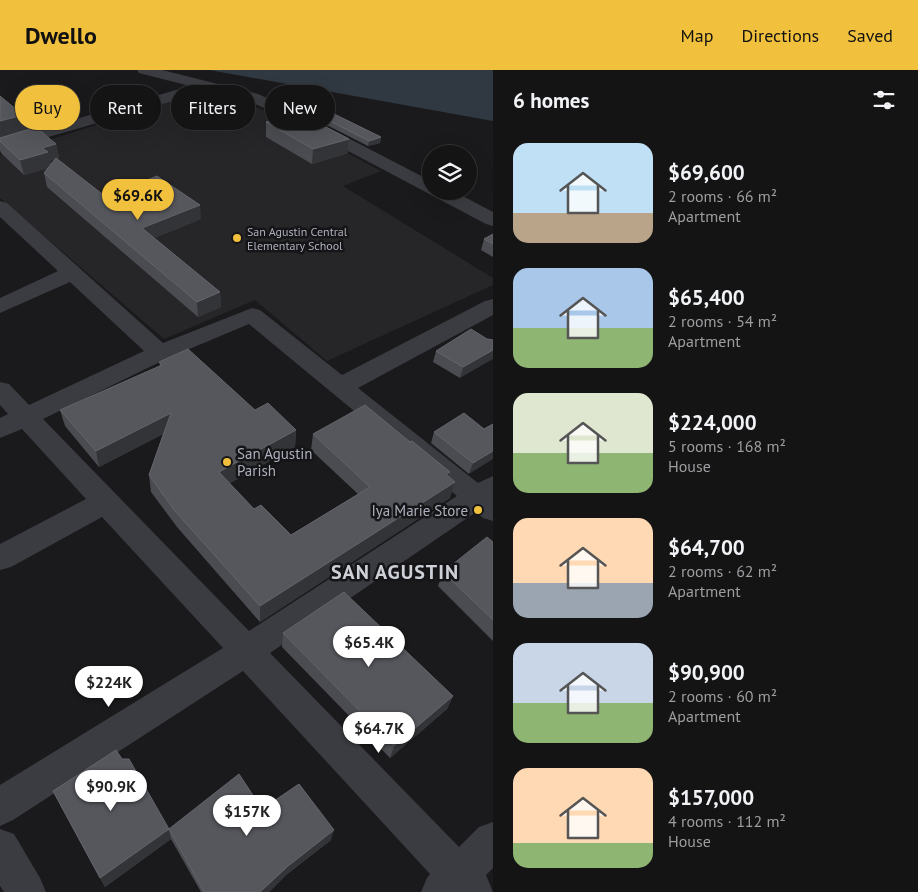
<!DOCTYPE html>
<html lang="en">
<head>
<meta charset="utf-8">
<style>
  :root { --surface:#141415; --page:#212122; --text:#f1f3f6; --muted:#9d9ea0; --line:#333334; --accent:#f1c03d }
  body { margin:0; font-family:"PT Sans",sans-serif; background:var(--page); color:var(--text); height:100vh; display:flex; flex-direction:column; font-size:19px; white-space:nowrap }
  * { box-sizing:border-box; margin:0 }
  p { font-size:16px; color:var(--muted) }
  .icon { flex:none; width:28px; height:28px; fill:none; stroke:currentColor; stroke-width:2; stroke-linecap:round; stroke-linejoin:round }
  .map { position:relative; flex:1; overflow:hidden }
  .sheet { display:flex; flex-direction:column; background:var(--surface); width:425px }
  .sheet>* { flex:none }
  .top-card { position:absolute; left:15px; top:15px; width:402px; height:45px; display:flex; gap:10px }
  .tools { position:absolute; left:422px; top:75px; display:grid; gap:10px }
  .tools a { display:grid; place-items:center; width:55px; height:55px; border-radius:50%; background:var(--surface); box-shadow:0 5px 20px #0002,0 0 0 1px var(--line); font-size:25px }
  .price { position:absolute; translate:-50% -42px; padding:0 11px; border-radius:18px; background:#fff; color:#222; font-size:16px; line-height:32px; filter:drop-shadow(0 1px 2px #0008) }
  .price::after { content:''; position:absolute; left:50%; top:30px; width:15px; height:11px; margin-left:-8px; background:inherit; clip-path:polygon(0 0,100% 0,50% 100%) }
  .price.on { background:var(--accent); color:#111 }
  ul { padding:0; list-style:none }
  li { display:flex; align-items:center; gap:15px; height:125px; padding:0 20px }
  li span { display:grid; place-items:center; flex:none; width:140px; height:100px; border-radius:15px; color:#555 }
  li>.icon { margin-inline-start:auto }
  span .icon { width:60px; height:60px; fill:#fffc; stroke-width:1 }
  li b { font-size:21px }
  h2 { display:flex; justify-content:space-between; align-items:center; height:60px; padding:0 20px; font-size:21px }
  .chip { padding:0 18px; border-radius:22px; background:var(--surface); box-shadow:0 5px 20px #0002,0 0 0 1px var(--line); font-size:18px; line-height:45px }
  .chip.on { background:var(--accent); color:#111 }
  header { display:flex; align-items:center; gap:30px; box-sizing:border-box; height:70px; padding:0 25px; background:var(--accent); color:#111 }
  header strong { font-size:24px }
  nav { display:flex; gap:28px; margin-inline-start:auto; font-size:18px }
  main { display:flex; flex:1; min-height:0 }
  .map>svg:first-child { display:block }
  .built { fill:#262629 }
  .water { fill:#303841 }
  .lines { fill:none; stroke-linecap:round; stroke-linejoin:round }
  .minor { fill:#3b3c41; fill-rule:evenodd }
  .wall { fill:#4b4c51; fill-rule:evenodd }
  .shaded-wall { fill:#333437 }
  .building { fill:#56575d; stroke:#64656c }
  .poi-dot { fill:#f1c03d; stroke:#151517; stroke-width:2 }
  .labels { text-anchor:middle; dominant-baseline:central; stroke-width:5; stroke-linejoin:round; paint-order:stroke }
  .far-poi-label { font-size:12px; fill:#adb0bc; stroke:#151517; text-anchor:start }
  .poi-label { font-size:15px; fill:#adb0bc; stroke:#151517; text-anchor:start }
  .district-label { font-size:20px; font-weight:bold; letter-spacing:1px; fill:#ced0d8; stroke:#151517 }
</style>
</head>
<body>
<header>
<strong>Dwello</strong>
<nav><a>Map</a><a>Directions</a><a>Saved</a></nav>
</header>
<main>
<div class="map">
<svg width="493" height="822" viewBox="0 0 493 822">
  <rect width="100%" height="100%" fill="#1a1a1c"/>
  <path class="built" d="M 231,28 L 274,44 L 381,101 L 343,116 L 493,208 L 493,215 L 327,291 L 255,230 L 164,269 L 0,128 L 0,85 L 180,29 Z"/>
  <path class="water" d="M 209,0 L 493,0 L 493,51 Z"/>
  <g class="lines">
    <path class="minor" d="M 137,0 L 162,0 L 258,24 L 294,40 L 431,111 L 431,121 L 453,121 L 493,142 L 493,156 L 486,154 L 282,46 L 246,30 L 208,21 L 0,81 L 0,71 L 190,16 L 139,3 Z
      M 0,131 L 7,133 L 163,273 L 252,238 L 260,240 L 342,305 L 485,231 L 493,229 L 493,245 L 358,318 L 478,413 L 493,406 L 493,451 L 483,448 L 476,442 L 270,583 L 459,777 L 479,757 L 493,752 L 493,798 L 486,805 L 493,822 L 421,822 L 427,808 L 430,804 L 243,601 L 13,750 L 0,756 L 0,715 L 223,578 L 102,447 L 11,497 L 0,500 L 0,474 L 86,429 L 22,359 L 0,368 L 0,348 L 8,344 L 0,335 L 0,312 L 9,314 L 29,335 L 144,281 L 70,212 L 0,243 L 0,228 L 58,201 L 0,147 ZM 249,254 L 457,426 L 249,561 L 43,349 L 168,288 Z
      M 0,759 L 14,764 L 40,808 L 46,822 L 4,822 L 0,816 Z"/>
  </g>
  <path class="wall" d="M 0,26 L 26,60 L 56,74 L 59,88 L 56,89 L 106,127 L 201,149 L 154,168 L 220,222 L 221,237 L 198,247 L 47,117 L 44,103 L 48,98 L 24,105 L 1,83 L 0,80 ZM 55,89 L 51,94 L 50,91 Z
    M 316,44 L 381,67 L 380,73 L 368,76 L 315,49 Z
    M 266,52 L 349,69 L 348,83 L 312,94 L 266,67 Z
    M 493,164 L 493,187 L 481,180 L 484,169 Z
    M 487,269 L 460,308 L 433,292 L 436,281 Z
    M 159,292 L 296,360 L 295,377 L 229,413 L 254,439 L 291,465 L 358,424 L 311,380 L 313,364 L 410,372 L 450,402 L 449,407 L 450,428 L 260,552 L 177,457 L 151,422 L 149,405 L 163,364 L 99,397 L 65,356 L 60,340 L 160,296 Z
    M 493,354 L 469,404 L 431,373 L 434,362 L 484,359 Z
    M 493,472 L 493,571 L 438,516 L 443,502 Z
    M 283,563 L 453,626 L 447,639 L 390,688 L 282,577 Z
    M 53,721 L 169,759 L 262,739 L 331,770 L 286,805 L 269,822 L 201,822 L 171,769 L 105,817 Z"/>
  <path class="shaded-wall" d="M 23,45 L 27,61 L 0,69 L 0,51 Z
    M 381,67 L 380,73 L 368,76 L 369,71 Z
    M 349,69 L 348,83 L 312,94 L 313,79 Z
    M 56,74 L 59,88 L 50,91 L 51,97 L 24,105 L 20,90 L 42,78 Z
    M 200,135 L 201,149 L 144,172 L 142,158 Z
    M 220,222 L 221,237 L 198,247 L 197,232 Z
    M 493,280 L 493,289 L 460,308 L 463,297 Z
    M 171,343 L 172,359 L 99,397 L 96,381 Z
    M 296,360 L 295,377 L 220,419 L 219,402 Z
    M 493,381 L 493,389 L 469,404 L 473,393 Z
    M 450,402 L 445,418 L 455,412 L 450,428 L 260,552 L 260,536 Z
    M 453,626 L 447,639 L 390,688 L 394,676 Z
    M 169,759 L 171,769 L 105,817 L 100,808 Z
    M 334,760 L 331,770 L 286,805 L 269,822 L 260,822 L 288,796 Z"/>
  <path class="building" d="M 0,26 L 23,45 L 0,51 Z
    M 328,41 L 381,67 L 369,71 L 316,44 Z
    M 297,42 L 349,69 L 313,79 L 266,52 Z
    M 36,57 L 56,74 L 42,78 L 48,82 L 20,90 L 0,71 L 0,68 Z
    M 56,88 L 106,127 L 157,106 L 200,135 L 142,158 L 220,222 L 197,232 L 44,103 Z
    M 493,164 L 493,174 L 484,169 Z
    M 471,259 L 487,269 L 493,270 L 493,280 L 463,297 L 436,281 Z
    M 188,279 L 255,340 L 268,333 L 296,360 L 219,402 L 254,439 L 261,435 L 291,465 L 370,417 L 313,364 L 365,335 L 410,372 L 412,371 L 450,402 L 446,404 L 455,412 L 260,536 L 175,441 L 149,405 L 171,343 L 96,381 L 60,340 L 162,295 L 159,292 Z
    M 464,343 L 484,359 L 493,354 L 493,381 L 473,393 L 434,362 Z
    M 487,467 L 493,472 L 493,550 L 443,502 Z
    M 344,522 L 453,626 L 394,676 L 283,563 Z
    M 116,680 L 122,689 L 129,689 L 169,759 L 100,808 L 53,721 Z
    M 239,704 L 262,739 L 299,714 L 334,760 L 288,796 L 260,822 L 204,822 L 169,759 Z"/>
  <g class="poi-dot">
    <circle cx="237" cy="168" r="5"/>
    <circle cx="227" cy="392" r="5"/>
    <circle cx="478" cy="440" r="5"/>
  </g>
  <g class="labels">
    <g class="far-poi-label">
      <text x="247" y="161">San Agustin Central<tspan x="247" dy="14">Elementary School</tspan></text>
    </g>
    <g class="poi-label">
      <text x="237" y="383">San Agustin<tspan x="237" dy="17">Parish</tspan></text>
      <text x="468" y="440" text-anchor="end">Iya Marie Store</text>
    </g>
    <g class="district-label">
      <text x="395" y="502">SAN AGUSTIN</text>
    </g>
  </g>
</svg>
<div class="tools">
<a><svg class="icon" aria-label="layers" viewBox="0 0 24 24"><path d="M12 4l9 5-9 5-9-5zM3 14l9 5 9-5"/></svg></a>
</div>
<b class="price on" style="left:138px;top:151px">$69.6K</b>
<b class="price" style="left:369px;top:598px">$65.4K</b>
<b class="price" style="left:109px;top:638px">$224K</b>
<b class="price" style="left:379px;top:684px">$64.7K</b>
<b class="price" style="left:111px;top:742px">$90.9K</b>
<b class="price" style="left:247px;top:767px">$157K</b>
<div class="top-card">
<a class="chip on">Buy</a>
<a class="chip">Rent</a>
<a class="chip">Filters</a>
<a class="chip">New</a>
</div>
</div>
<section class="sheet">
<h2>6 homes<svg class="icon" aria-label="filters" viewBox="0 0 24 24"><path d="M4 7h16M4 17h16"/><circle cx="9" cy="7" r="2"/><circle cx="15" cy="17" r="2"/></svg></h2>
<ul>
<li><span style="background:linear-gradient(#bfe0f5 70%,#b9a48a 0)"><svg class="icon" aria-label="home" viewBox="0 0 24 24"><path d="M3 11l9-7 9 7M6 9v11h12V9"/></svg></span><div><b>$69,600</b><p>2 rooms · 66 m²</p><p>Apartment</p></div></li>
<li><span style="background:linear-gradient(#a9c7e8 60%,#8fb573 0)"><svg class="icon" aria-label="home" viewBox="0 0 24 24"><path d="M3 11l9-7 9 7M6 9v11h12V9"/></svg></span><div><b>$65,400</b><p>2 rooms · 54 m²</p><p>Apartment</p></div></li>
<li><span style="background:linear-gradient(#dfe7d0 60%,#8fb573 0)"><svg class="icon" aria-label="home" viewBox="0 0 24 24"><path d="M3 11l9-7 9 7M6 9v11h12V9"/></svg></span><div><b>$224,000</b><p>5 rooms · 168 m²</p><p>House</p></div></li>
<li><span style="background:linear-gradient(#ffd9b3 65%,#9aa5b1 0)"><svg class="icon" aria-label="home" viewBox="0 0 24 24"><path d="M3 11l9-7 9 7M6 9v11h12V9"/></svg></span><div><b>$64,700</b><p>2 rooms · 62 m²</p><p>Apartment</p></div></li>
<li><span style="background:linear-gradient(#c9d6e8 60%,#8fb573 0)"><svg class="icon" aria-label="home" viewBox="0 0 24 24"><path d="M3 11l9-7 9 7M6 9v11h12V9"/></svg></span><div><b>$90,900</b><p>2 rooms · 60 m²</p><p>Apartment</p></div></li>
<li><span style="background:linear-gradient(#ffd9b3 75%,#8fb573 0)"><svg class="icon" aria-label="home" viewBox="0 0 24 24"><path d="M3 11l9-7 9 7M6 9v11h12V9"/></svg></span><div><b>$157,000</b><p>4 rooms · 112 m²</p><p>House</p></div></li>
</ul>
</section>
</main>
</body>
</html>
